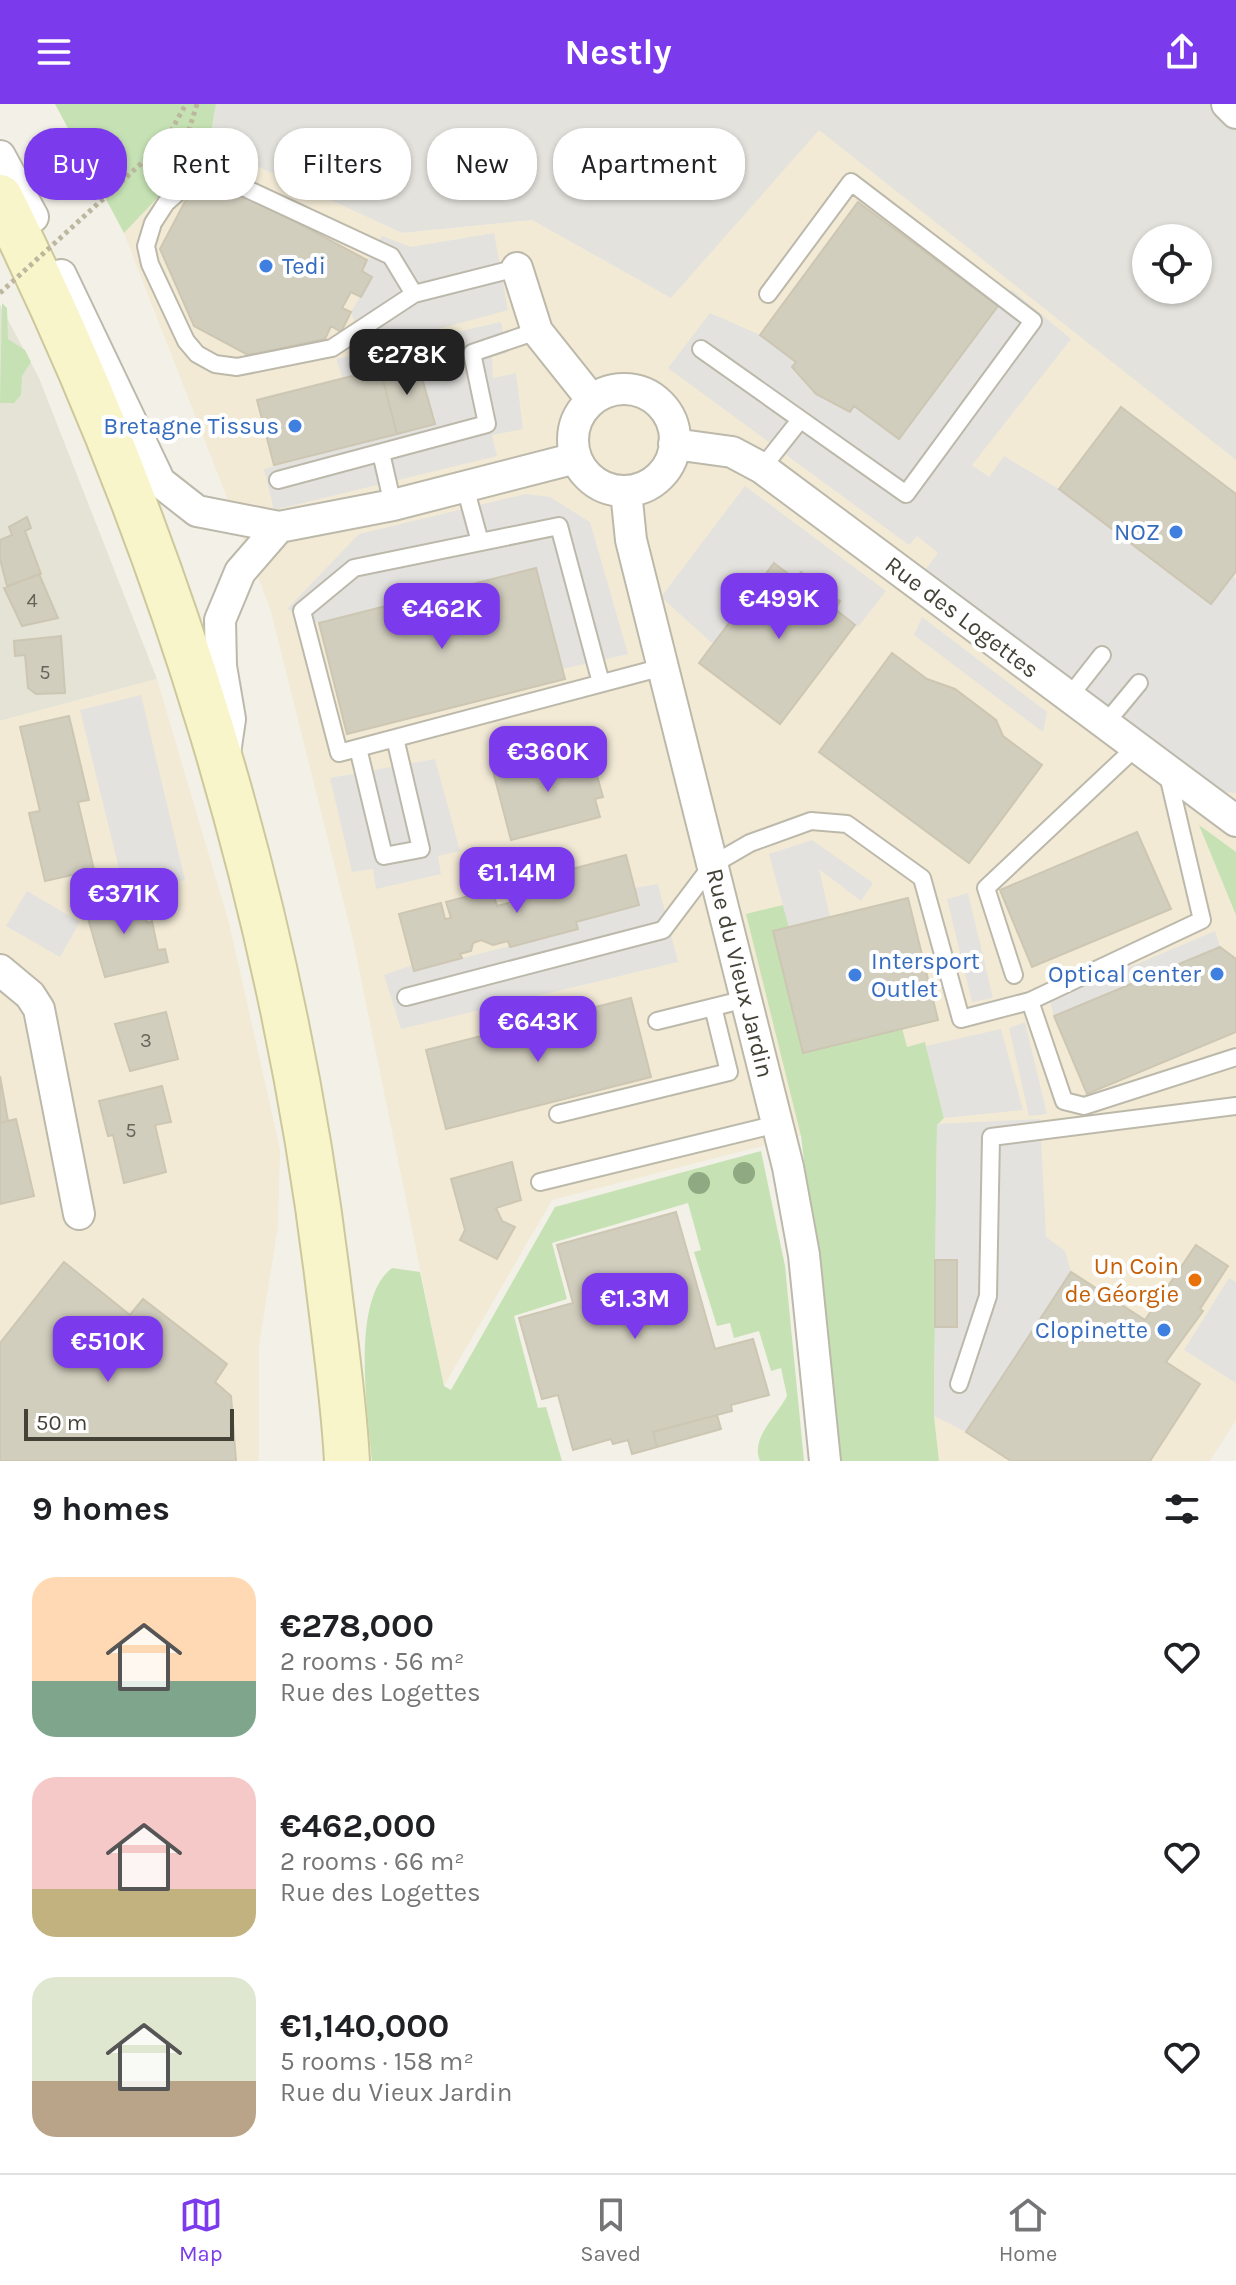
<!DOCTYPE html>
<html lang="en">
<head>
<meta charset="utf-8">
<style>
  :root { --surface:#fff; --page:#f2f2f2; --text:#202124; --muted:#757577; --line:#e0e0e0; --accent:#7c3aed }
  body { margin:0; font-family:Karla,sans-serif; background:var(--page); color:var(--text); height:100vh; display:flex; flex-direction:column; font-size:30px; white-space:nowrap }
  * { box-sizing:border-box; margin:0 }
  p { font-size:26px; color:var(--muted) }
  .icon { flex:none; width:44px; height:44px; fill:none; stroke:currentColor; stroke-width:2; stroke-linecap:round; stroke-linejoin:round }
  .map { position:relative; height:1357px; overflow:hidden }
  .details { display:flex; flex-direction:column; background:var(--surface); flex:1 }
  .details>* { flex:none }
  .guide { position:absolute; left:24px; top:24px; width:800px; height:72px; display:flex; gap:16px }
  .controls { position:absolute; left:1132px; top:120px; display:grid; gap:16px }
  .controls a { display:grid; place-items:center; width:80px; height:80px; border-radius:50%; background:var(--surface); box-shadow:0 2px 6px #0004; font-size:40px }
  .scale { position:absolute; left:24px; bottom:20px; width:210px; box-sizing:border-box; padding-left:8px; border:4px solid #444137; border-top:0; font-size:22px; line-height:28px; white-space:nowrap; color:#444137; -webkit-text-stroke:6px #fff; paint-order:stroke }
  .price { position:absolute; translate:-50% -68px; padding:0 18px; border-radius:16px; background:var(--accent); color:#fff; font-size:26px; line-height:52px; filter:drop-shadow(0 2px 4px #0008) }
  .price::after { content:''; position:absolute; left:50%; top:48px; width:24px; height:18px; margin-left:-12px; background:inherit; clip-path:polygon(0 0,100% 0,50% 100%) }
  .price.current { background:#222; color:#fff }
  ul { padding:0; list-style:none }
  li { display:flex; align-items:center; gap:24px; height:200px; padding:0 32px }
  li span { display:grid; place-items:center; flex:none; width:224px; height:160px; border-radius:24px; color:#555 }
  li>.icon { margin-inline-start:auto }
  span .icon { width:96px; height:96px; fill:#fffc; stroke-width:1 }
  li b { font-size:34px }
  h2 { display:flex; justify-content:space-between; align-items:center; height:96px; padding:0 32px; font-size:34px }
  .chip { padding:0 28px; border-radius:32px; background:var(--surface); box-shadow:0 2px 6px #0004; font-size:28px; line-height:72px }
  .chip.current { background:var(--accent); color:#fff }
  header { display:flex; justify-content:space-between; align-items:center; height:104px; padding:0 32px; background:var(--accent); color:#fff; font-size:36px; font-weight:700 }
  .menu { display:flex; justify-content:space-around; align-items:center; height:112px; border-top:2px solid var(--line); background:var(--surface); font-size:22px; color:var(--muted) }
  .menu a { display:grid; justify-items:center; gap:4px }
  .menu .current { color:var(--accent) }
  .map>svg:first-child { display:block }
  .residential { fill:#e5e3d6 }
  .commercial { fill:#f2ead5 }
  .industrial { fill:#e4e2dc; fill-rule:evenodd }
  .green { fill:#c6e2b4 }
  .parking { fill:#e3e2df }
  .building { fill:#d2cebe; stroke:#ccc6b2; stroke-width:2 }
  .lines { fill:none; stroke-linecap:round; stroke-linejoin:round }
  .service-casing { stroke:#bcb9ab; stroke-width:20 }
  .minor-casing { stroke:#bcb9ab; stroke-width:34 }
  .secondary-casing { stroke:#cdc89b; stroke-width:48 }
  .path { stroke:#bdb79e; stroke-width:5; stroke-dasharray:4 4; stroke-linecap:butt }
  .service { stroke:#fff; stroke-width:16 }
  .minor { stroke:#fff; stroke-width:30 }
  .secondary { stroke:#f9f5ca; stroke-width:44 }
  .path-bridge { stroke:#bdb79e; stroke-width:5; stroke-dasharray:4 4; stroke-linecap:butt }
  .tree { fill:#8faa82 }
  .shop-dot { fill:#3f7fe0; stroke:#fff; stroke-width:3 }
  .food-dot { fill:#e8710a; stroke:#fff; stroke-width:3 }
  .labels { text-anchor:middle; dominant-baseline:central; stroke-width:8; stroke-linejoin:round; paint-order:stroke }
  .number-label { font-size:20px; fill:#686459 }
  .shop-label { font-size:24px; fill:#366cbe; stroke:#fff; text-anchor:end }
  .street-label { font-size:24px; fill:#444137; stroke:#fff }
  .food-label { font-size:24px; fill:#c56008; stroke:#fff; text-anchor:end }
</style>
</head>
<body>
<header><svg class="icon" aria-label="menu" viewBox="0 0 24 24"><path d="M4 6h16M4 12h16M4 18h16"/></svg>Nestly<svg class="icon" aria-label="share" viewBox="0 0 24 24"><path d="M12 15V3M7 8l5-5 5 5M5 13v7h14v-7"/></svg></header>
<div class="map">
<svg width="1236" height="1357" viewBox="0 0 1236 1357">
  <rect width="100%" height="100%" fill="#f2f0e7"/>
  <path class="residential" d="M 0,201 L 39,274 L 157,575 L 0,617 Z"/>
  <path class="commercial" d="M 819,25 L 1236,356 L 1236,1316 L 1210,1357 L 939,1357 L 934,1312 L 936,1021 L 801,1032 L 552,1096 L 444,1282 L 353,836 L 270,504 L 124,129 L 209,40 L 402,129 L 532,116 L 671,194 Z
    M 157,575 L 229,819 L 280,1045 L 278,1122 L 259,1242 L 259,1357 L 0,1357 L 0,617 Z"/>
  <path class="industrial" d="M 216,0 L 1236,0 L 1236,356 L 819,26 L 671,194 L 532,116 L 402,129 L 209,40 ZM 1146,134 L 1198,134 L 1198,186 L 1146,186 Z"/>
  <path class="green" d="M 55,0 L 216,0 L 209,40 L 124,129 Z
    M 2,199 L 7,204 L 8,235 L 25,246 L 31,258 L 22,272 L 21,291 L 14,299 L 0,299 Z
    M 1199,721 L 1236,748 L 1236,811 Z
    M 783,801 L 789,823 L 773,828 L 803,948 L 902,924 L 907,943 L 925,938 L 944,1014 L 937,1021 L 934,1312 L 939,1357 L 841,1357 L 801,1032 L 746,810 Z
    M 761,1047 L 785,1162 L 804,1357 L 760,1357 C 750,1334 777,1312 787,1292 L 781,1264 L 771,1267 L 759,1227 L 734,1234 L 730,1219 L 717,1222 L 694,1148 L 701,1146 L 688,1099 L 552,1139 L 567,1195 L 514,1212 L 538,1304 L 546,1303 L 562,1357 L 372,1357 C 368,1309 350,1195 392,1164 L 420,1168 L 444,1282 L 451,1286 L 555,1103 Z"/>
  <path class="parking" d="M 494,129 L 508,206 L 365,245 L 351,208 L 372,173 L 362,167 L 382,132 L 411,143 Z
    M 1011,185 L 1071,235 L 972,361 L 989,373 L 1004,352 L 1059,385 L 1211,500 L 1233,472 L 1236,475 L 1236,689 L 1219,688 L 925,466 L 938,449 L 917,432 L 909,441 L 668,264 L 710,209 L 760,231 L 796,258 L 792,264 L 816,290 L 850,308 L 854,302 L 900,335 Z
    M 501,218 L 507,249 L 492,253 L 493,274 L 516,269 L 523,325 L 492,331 L 497,352 L 274,406 L 264,365 L 434,320 L 417,256 L 343,275 L 336,255 Z
    M 745,382 L 886,487 L 858,523 L 835,505 L 840,497 L 828,489 L 832,484 L 816,472 L 812,476 L 801,468 L 795,475 L 774,459 L 713,540 L 661,493 Z
    M 526,390 L 550,393 L 590,418 L 628,550 L 562,565 L 536,464 L 319,519 L 287,505 L 359,430 Z
    M 922,513 L 1047,608 L 1043,628 L 914,531 Z
    M 141,591 L 185,776 L 125,789 L 80,606 Z
    M 435,655 L 460,747 L 438,752 L 441,770 L 376,785 L 373,765 L 352,768 L 330,674 Z
    M 812,736 L 873,779 L 861,797 L 819,765 L 830,813 L 789,823 L 769,750 Z
    M 658,780 L 678,858 L 401,925 L 384,871 L 413,861 L 415,866 L 578,825 L 576,818 L 634,784 Z
    M 27,787 L 80,818 L 60,853 L 6,822 Z
    M 968,789 L 993,894 L 972,898 L 947,795 Z
    M 1215,827 L 1220,843 L 1054,912 L 1050,897 Z
    M 1025,918 L 1047,1010 L 1029,1012 L 1009,924 Z
    M 1001,925 L 1023,1006 L 944,1014 L 926,942 Z
    M 1040,1015 L 1046,1133 L 1065,1147 L 1071,1168 L 966,1328 L 934,1312 L 935,1223 L 957,1223 L 957,1156 L 935,1156 L 937,1020 Z
    M 1229,1174 L 1236,1178 L 1236,1279 L 1184,1246 Z"/>
  <path class="building" d="M 219,77 L 367,156 L 362,167 L 372,173 L 361,193 L 351,188 L 342,204 L 351,208 L 341,228 L 331,222 L 325,235 L 248,251 L 194,222 L 160,145 L 191,86 Z
    M 858,98 L 998,202 L 899,335 L 854,302 L 850,308 L 816,290 L 792,263 L 796,258 L 760,231 Z
    M 417,256 L 435,320 L 397,330 L 380,265 Z
    M 380,265 L 397,330 L 274,361 L 257,296 Z
    M 1121,303 L 1236,390 L 1236,467 L 1211,500 L 1059,385 Z
    M 27,413 L 31,424 L 25,427 L 41,470 L 7,482 L 0,455 L 0,436 L 12,431 L 9,423 Z
    M 774,459 L 795,475 L 801,468 L 812,476 L 815,472 L 832,484 L 828,489 L 840,497 L 835,505 L 855,521 L 780,620 L 699,559 Z
    M 536,464 L 565,575 L 347,630 L 319,519 Z
    M 39,470 L 58,514 L 22,522 L 4,484 Z
    M 61,532 L 65,589 L 36,590 L 28,584 L 25,551 L 15,552 L 14,537 Z
    M 892,549 L 927,575 L 955,585 L 996,616 L 1003,632 L 1042,661 L 969,759 L 819,648 Z
    M 69,612 L 89,696 L 78,698 L 94,766 L 45,777 L 29,709 L 40,707 L 20,623 Z
    M 582,644 L 587,663 L 594,661 L 603,693 L 595,695 L 600,713 L 511,736 L 493,667 Z
    M 1137,728 L 1171,805 L 1032,863 L 1000,786 Z
    M 626,751 L 639,801 L 576,818 L 578,825 L 510,843 L 508,837 L 493,841 L 481,836 L 473,839 L 471,847 L 460,850 L 462,854 L 414,867 L 399,810 L 441,799 L 445,815 L 451,814 L 446,798 L 492,786 L 497,802 L 572,782 L 568,766 Z
    M 140,790 L 147,819 L 152,817 L 158,846 L 165,845 L 168,858 L 105,873 L 85,804 Z
    M 908,794 L 938,916 L 803,949 L 773,827 Z
    M 1220,843 L 1236,855 L 1236,928 L 1087,990 L 1054,912 Z
    M 631,894 L 651,973 L 446,1025 L 426,946 Z
    M 166,908 L 178,955 L 130,967 L 115,920 Z
    M 0,972 L 8,1017 L 0,1019 Z
    M 162,982 L 171,1018 L 155,1021 L 166,1068 L 124,1079 L 113,1031 L 108,1032 L 99,997 Z
    M 16,1015 L 34,1092 L 0,1100 L 0,1019 Z
    M 512,1058 L 521,1096 L 496,1104 L 502,1117 L 515,1123 L 497,1155 L 460,1136 L 465,1126 L 451,1075 Z
    M 676,1108 L 715,1245 L 753,1235 L 769,1291 L 731,1301 L 732,1307 L 653,1328 L 657,1343 L 632,1350 L 628,1336 L 613,1340 L 611,1335 L 573,1346 L 558,1291 L 542,1295 L 519,1214 L 573,1199 L 557,1141 Z
    M 1196,1141 L 1228,1162 L 1200,1205 L 1203,1207 L 1166,1258 L 1200,1280 L 1150,1357 L 1011,1357 L 966,1328 L 1071,1168 L 1145,1216 Z
    M 935,1156 L 957,1156 L 957,1223 L 935,1223 Z
    M 64,1158 L 130,1211 L 143,1195 L 227,1260 L 215,1278 L 231,1292 L 236,1357 L 0,1357 L 0,1239 Z
    M 717,1311 L 721,1325 L 657,1343 L 653,1328 Z"/>
  <g class="lines">
    <defs>
      <path id="service" d="M 414,190 L 332,244 L 237,263 L 215,260 L 197,250 L 186,237 L 150,160 L 146,142 L 153,119 L 166,99 L 197,71 L 219,72 L 391,152 L 414,190 L 517,164
        M 701,245 L 906,390 L 1033,217 L 851,78 L 768,190
        M 381,349 L 393,401
        M 762,364 L 800,316
        M 278,376 L 487,320 L 472,249 L 537,227
        M 465,383 L 480,438
        M 601,579 L 559,422 L 354,464 L 302,507 L 339,649 L 663,563
        M 1069,593 L 1102,551
        M 1105,620 L 1139,579
        M 358,644 L 384,752 L 421,745 L 395,634
        M 1014,871 L 986,784 L 1136,643
        M 406,893 L 663,826 L 712,761 L 750,739 L 811,717 L 847,720 L 922,774 L 961,915 L 1030,897 L 1064,997 L 1084,1002 L 1236,953
        M 1030,897 L 1202,816 L 1167,667
        M 657,917 L 746,895
        M 558,1010 L 729,968 L 713,903
        M 540,1078 L 777,1020
        M 959,1280 L 988,1192 L 991,1033 L 1236,1002"/>
      <path id="minor" d="M 1227,0 L 1236,9
        M 0,52 L 33,113
        M 517,164 L 537,227 L 592,296
        M 61,171 L 160,378 L 197,407 L 279,423 L 393,401 L 576,354
        M573 336a51 51 0 1 1 102 0a51 51 0 1 1-102 0Z
        M 674,340 L 732,348 L 762,364 L 1236,717
        M 626,387 L 631,436 L 788,1063 L 804,1151 L 825,1357
        M 225,649 L 230,615 L 221,562 L 220,516 L 240,468 L 279,423
        M 0,866 L 30,891 L 39,905 L 79,1110"/>
      <path id="secondary" d="M 0,93 C 170,435 284,807 329,1186 C 336,1243 344,1300 347,1357"/>
    </defs>
    <use href="#service" class="service-casing"/>
    <use href="#minor" class="minor-casing"/>
    <use href="#secondary" class="secondary-casing"/>
    <path class="path" d="M 197,0 L 186,35 L 203,48
      M 115,84 L 166,36 L 186,0"/>
    <use href="#service" class="service"/>
    <use href="#minor" class="minor"/>
    <use href="#secondary" class="secondary"/>
    <path class="path-bridge" d="M 0,189 L 115,84"/>
  </g>
  <g class="tree">
    <circle cx="744" cy="1069" r="11"/>
    <circle cx="699" cy="1079" r="11"/>
  </g>
  <g class="shop-dot">
    <circle cx="266" cy="162" r="8"/>
    <circle cx="295" cy="322" r="8"/>
    <circle cx="1176" cy="428" r="8"/>
    <circle cx="1217" cy="870" r="8"/>
    <circle cx="855" cy="871" r="8"/>
    <circle cx="1164" cy="1226" r="8"/>
  </g>
  <circle class="food-dot" cx="1195" cy="1176" r="8"/>
  <g class="labels">
    <g class="number-label">
      <text x="32" y="496">4</text>
      <text x="45" y="568">5</text>
      <text x="146" y="936">3</text>
      <text x="131" y="1026">5</text>
    </g>
    <g class="shop-label">
      <text x="282" y="162" text-anchor="start">Tedi</text>
      <text x="279" y="322">Bretagne Tissus</text>
      <text x="1160" y="428">NOZ</text>
      <text x="871" y="857" text-anchor="start">Intersport<tspan x="871" dy="28">Outlet</tspan></text>
      <text x="1201" y="870">Optical center</text>
      <text x="1148" y="1226">Clopinette</text>
    </g>
    <g class="street-label">
      <text transform="translate(962 513) rotate(37)">Rue des Logettes</text>
      <text transform="translate(740 869) rotate(76)">Rue du Vieux Jardin</text>
    </g>
    <g class="food-label">
      <text x="1179" y="1162">Un Coin<tspan x="1179" dy="28">de Géorgie</tspan></text>
    </g>
  </g>
</svg>
<div class="controls">
<a><svg class="icon" aria-label="locate" viewBox="0 0 24 24"><circle cx="12" cy="12" r="6"/><path d="M12 2v4M12 18v4M2 12h4M18 12h4"/></svg></a>
</div>
<div class="scale">50 m</div>
<b class="price current" style="left:407px;top:293px">€278K</b>
<b class="price" style="left:779px;top:537px">€499K</b>
<b class="price" style="left:442px;top:547px">€462K</b>
<b class="price" style="left:548px;top:690px">€360K</b>
<b class="price" style="left:517px;top:811px">€1.14M</b>
<b class="price" style="left:124px;top:832px">€371K</b>
<b class="price" style="left:538px;top:960px">€643K</b>
<b class="price" style="left:635px;top:1237px">€1.3M</b>
<b class="price" style="left:108px;top:1280px">€510K</b>
<div class="guide">
<a class="chip current">Buy</a>
<a class="chip">Rent</a>
<a class="chip">Filters</a>
<a class="chip">New</a>
<a class="chip">Apartment</a>
</div>
</div>
<section class="details">
<h2>9 homes<svg class="icon" aria-label="filters" viewBox="0 0 24 24"><path d="M4 7h16M4 17h16"/><circle cx="9" cy="7" r="2"/><circle cx="15" cy="17" r="2"/></svg></h2>
<ul>
<li><span style="background:linear-gradient(#ffd9b3 65%,#7fa58c 0)"><svg class="icon" aria-label="home" viewBox="0 0 24 24"><path d="M3 11l9-7 9 7M6 9v11h12V9"/></svg></span><div><b>€278,000</b><p>2 rooms · 56 m²</p><p>Rue des Logettes</p></div><svg class="icon" aria-label="heart" viewBox="0 0 24 24"><path d="M12 20l-8-8c-3-5 5-10 8-4 3-6 11-1 8 4z"/></svg></li>
<li><span style="background:linear-gradient(#f6c9c9 70%,#c2b280 0)"><svg class="icon" aria-label="home" viewBox="0 0 24 24"><path d="M3 11l9-7 9 7M6 9v11h12V9"/></svg></span><div><b>€462,000</b><p>2 rooms · 66 m²</p><p>Rue des Logettes</p></div><svg class="icon" aria-label="heart" viewBox="0 0 24 24"><path d="M12 20l-8-8c-3-5 5-10 8-4 3-6 11-1 8 4z"/></svg></li>
<li><span style="background:linear-gradient(#dfe7d0 65%,#b9a48a 0)"><svg class="icon" aria-label="home" viewBox="0 0 24 24"><path d="M3 11l9-7 9 7M6 9v11h12V9"/></svg></span><div><b>€1,140,000</b><p>5 rooms · 158 m²</p><p>Rue du Vieux Jardin</p></div><svg class="icon" aria-label="heart" viewBox="0 0 24 24"><path d="M12 20l-8-8c-3-5 5-10 8-4 3-6 11-1 8 4z"/></svg></li>
</ul>
</section>
<nav class="menu">
<a class="current"><svg class="icon" aria-label="map" viewBox="0 0 24 24"><path d="M3 6l6-2 6 2 6-2v14l-6 2-6-2-6 2zM9 4v14M15 6v14"/></svg>Map</a>
<a><svg class="icon" aria-label="saved" viewBox="0 0 24 24"><path d="M7 4h10v16l-5-4-5 4z"/></svg>Saved</a>
<a><svg class="icon" aria-label="home" viewBox="0 0 24 24"><path d="M3 11l9-7 9 7M6 9v11h12V9"/></svg>Home</a>
</nav>
</body>
</html>
